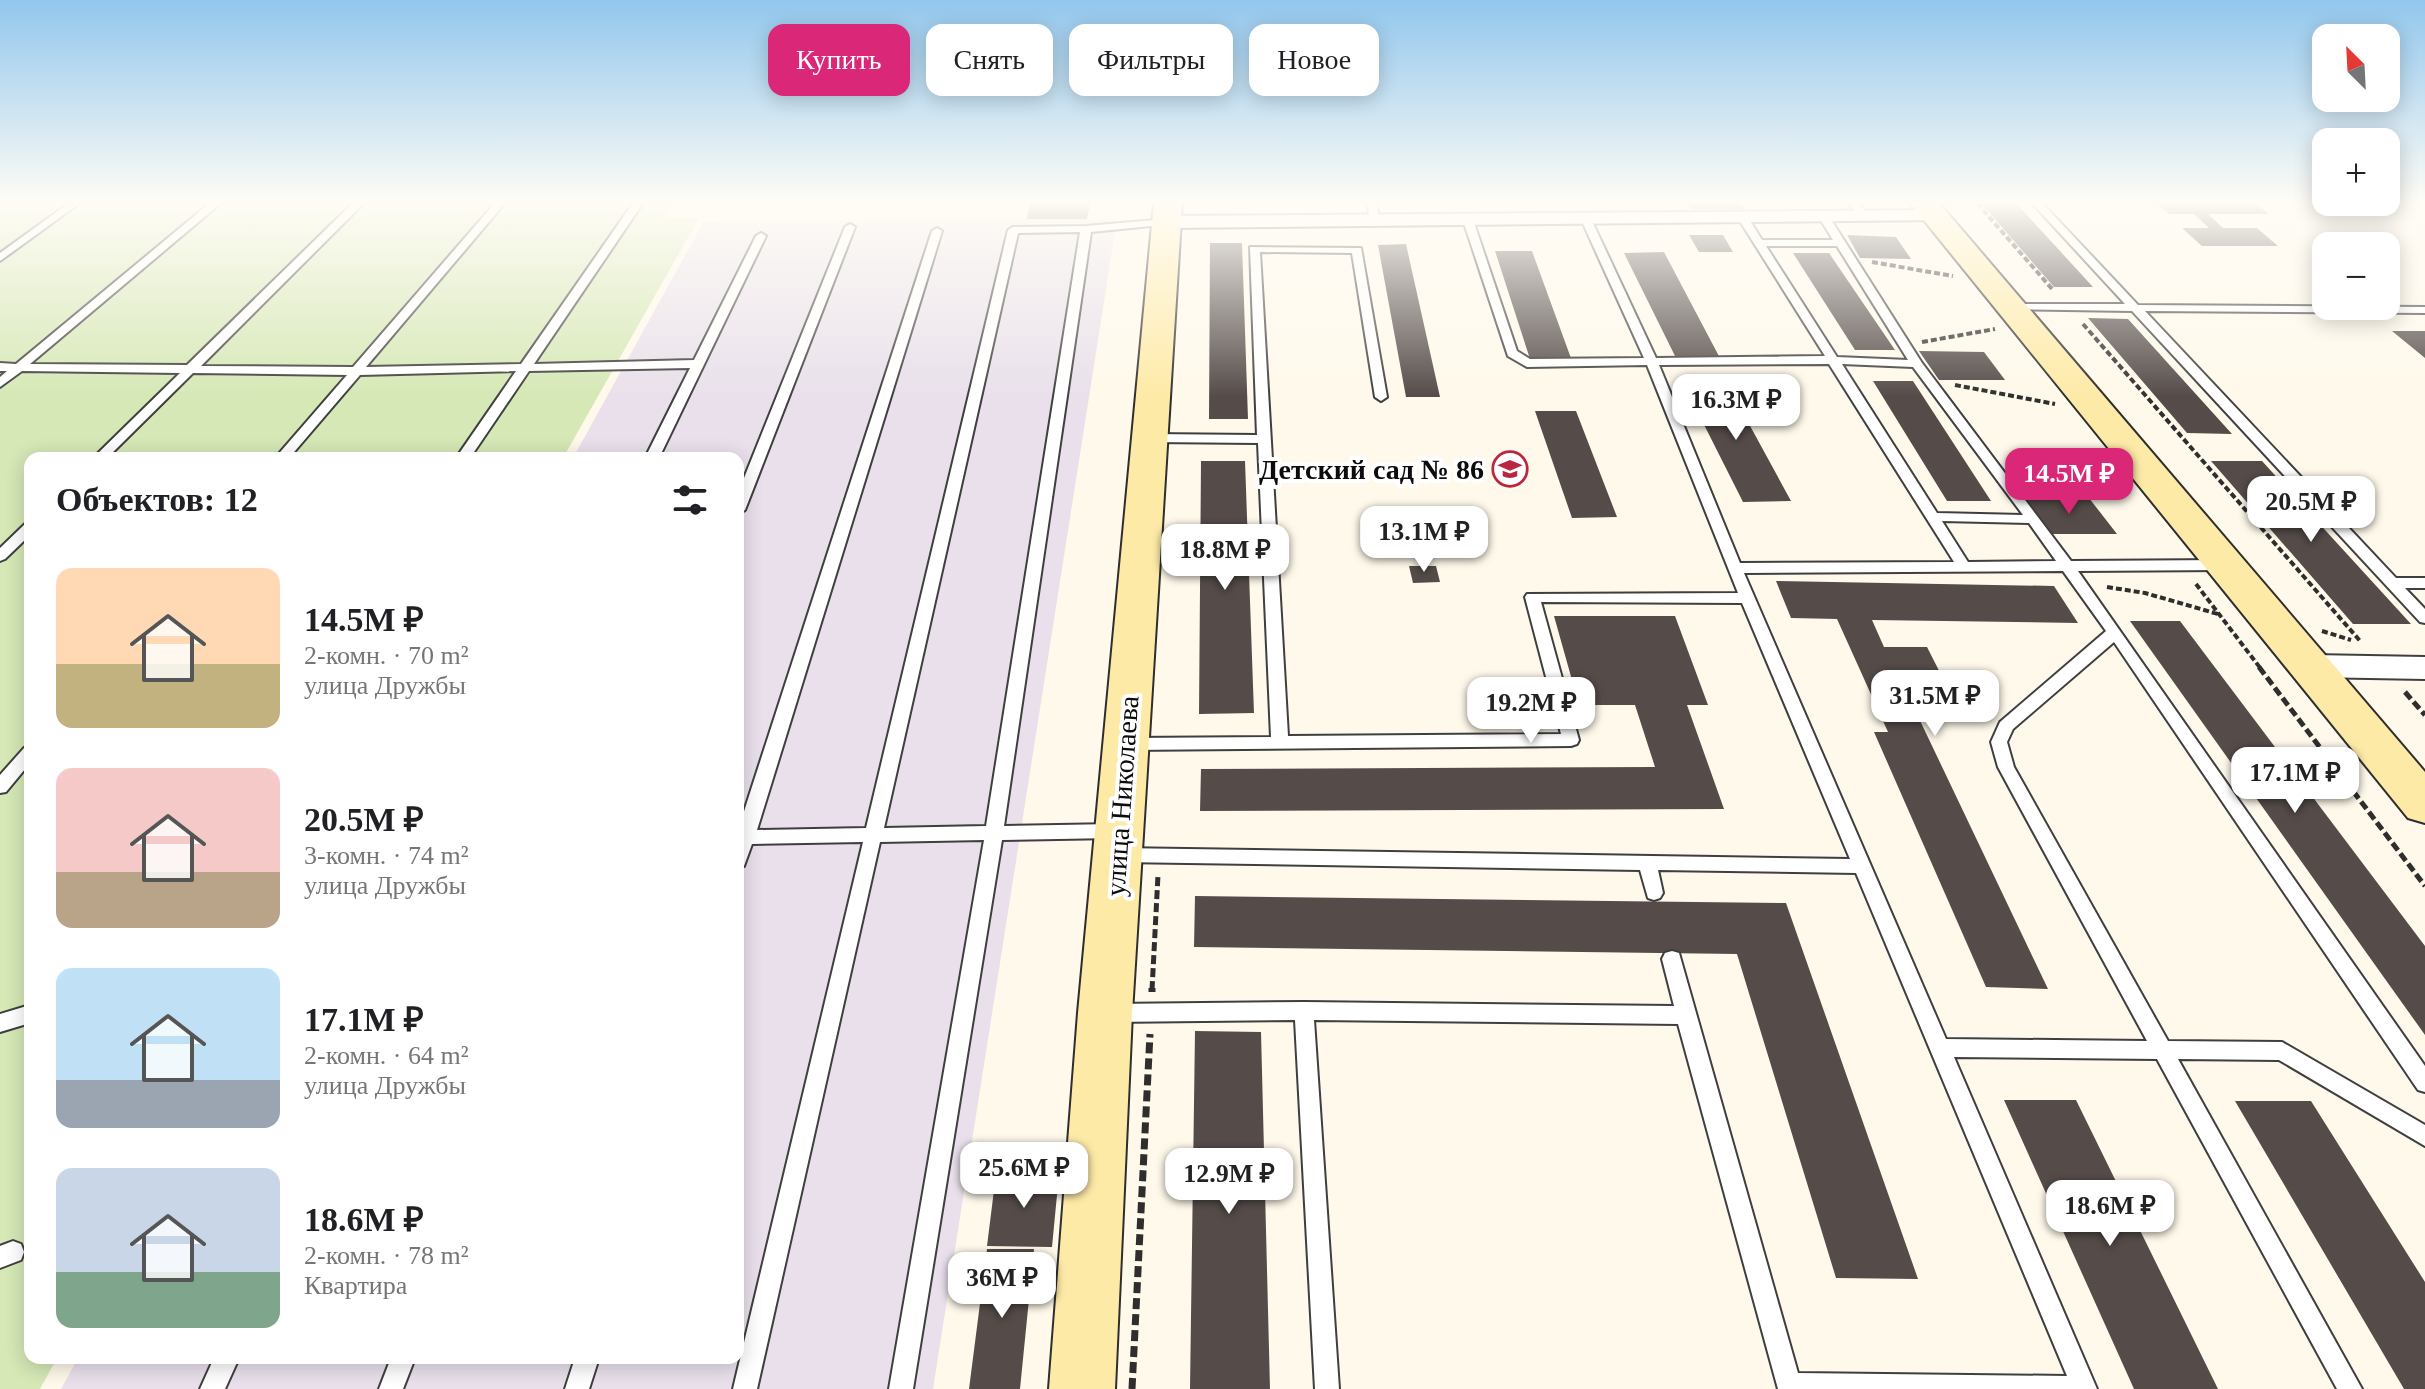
<!DOCTYPE html>
<html lang="ru">
<head>
<meta charset="utf-8">
<style>
  :root { --surface:#fff; --page:#f6f6f6; --text:#202124; --muted:#757577; --accent:#db2777 }
  body { margin:0; font-family:"Times New Roman",serif; background:var(--page); color:var(--text); height:100vh; display:flex; flex-direction:column; font-size:30px; white-space:nowrap }
  * { box-sizing:border-box; margin:0 }
  p { font-size:26px; color:var(--muted) }
  .icon { flex:none; width:44px; height:44px; fill:none; stroke:currentColor; stroke-width:2; stroke-linecap:round; stroke-linejoin:round }
  .map { position:relative; flex:1; overflow:hidden }
  .side { position:absolute; left:24px; top:452px; width:720px; height:912px; display:flex; flex-direction:column; background:var(--surface); border-radius:16px; box-shadow:0 4px 20px #0003 }
  .side>* { flex:none }
  .guide { position:absolute; left:768px; top:24px; width:760px; height:72px; display:flex; gap:16px }
  .needle { width:52px; rotate:336deg }
  .fabs { position:absolute; left:2312px; top:24px; display:grid; gap:16px }
  .fabs a { display:grid; place-items:center; width:88px; height:88px; border-radius:16px; background:var(--surface); box-shadow:0 4px 20px #0003; font-size:40px }
  .price { position:absolute; translate:-50% -68px; padding:0 18px; border-radius:16px; background:#fff; color:#222; font-size:26px; line-height:52px; filter:drop-shadow(0 2px 4px #0008) }
  .price::after { content:''; position:absolute; left:50%; top:48px; width:24px; height:18px; margin-left:-12px; background:inherit; clip-path:polygon(0 0,100% 0,50% 100%) }
  .price.on { background:var(--accent); color:#fff }
  ul { padding:0; list-style:none }
  li { display:flex; align-items:center; gap:24px; height:200px; padding:0 32px }
  li span { display:grid; place-items:center; flex:none; width:224px; height:160px; border-radius:16px; color:#555 }
  li>.icon { margin-inline-start:auto }
  span .icon { width:96px; height:96px; fill:#fffc; stroke-width:1 }
  li b { font-size:34px }
  h2 { display:flex; justify-content:space-between; align-items:center; height:96px; padding:0 32px; font-size:34px }
  .chip { padding:0 28px; border-radius:16px; background:var(--surface); box-shadow:0 4px 20px #0003; font-size:28px; line-height:72px }
  .chip.on { background:var(--accent); color:#fff }
  .map>svg:first-child { display:block }
  .industrial { fill:#e9e0eb }
  .green { fill:#d6e8b6 }
  .building { fill:#554c49 }
  .lines { fill:none; stroke-linecap:round; stroke-linejoin:round }
  .lane-casing { stroke:#3f3f3f; stroke-width:4 }
  .street-casing { stroke:#3f3f3f; stroke-width:4 }
  .secondary-casing { stroke:#2e2e2e; stroke-width:4 }
  .path-far2 { stroke:#2e2e2e; stroke-width:4; stroke-dasharray:6 3; stroke-linecap:butt }
  .path-far1 { stroke:#2e2e2e; stroke-width:5; stroke-dasharray:9 4; stroke-linecap:butt }
  .path { stroke:#2e2e2e; stroke-width:7; stroke-dasharray:11 5; stroke-linecap:butt }
  .lane { fill:#fff; fill-rule:evenodd }
  .street { fill:#fff; fill-rule:evenodd }
  .secondary { fill:#feeaa7; fill-rule:evenodd }
  .labels { text-anchor:middle; dominant-baseline:central; stroke-width:8; stroke-linejoin:round; paint-order:stroke }
  .poi-label { font-size:28px; font-weight:bold; fill:#0c0c0c; stroke:#fff; text-anchor:end }
  .street-label { font-size:28px; fill:#0c0c0c; stroke:#fff }
</style>
</head>
<body>
<div class="map">
<svg width="2425" height="1389" viewBox="0 0 2425 1389">
  <rect width="100%" height="100%" fill="#fff9eb"/>
  <path class="industrial" d="M 1117,219 L 933,1389 L 61,1389 L 78,1358 L 738,1358 L 738,458 L 573,458 L 704,221 Z"/>
  <path class="green" d="M 0,203 L 674,203 L 666,216 L 699,218 L 563,458 L 30,458 L 30,1358 L 57,1358 L 40,1389 L 0,1389 Z"/>
  <path class="building" d="M 1030,203 L 1090,203 L 1087,219 L 1027,219 Z
    M 1687,203 L 1740,203 L 1744,209 L 1691,209 Z
    M 1981,203 L 2016,203 L 2093,287 L 2054,287 Z
    M 2156,203 L 2255,203 L 2269,214 L 2208,214 L 2223,228 L 2257,228 L 2278,246 L 2202,246 L 2182,228 L 2209,228 L 2194,214 L 2169,214 Z
    M 1689,235 L 1723,235 L 1733,252 L 1699,252 Z
    M 1847,235 L 1896,237 L 1911,259 L 1860,258 Z
    M 1210,243 L 1242,243 L 1248,419 L 1209,419 Z
    M 1406,244 L 1440,397 L 1406,397 L 1378,245 Z
    M 1495,251 L 1532,251 L 1572,361 L 1531,362 Z
    M 1664,252 L 1721,360 L 1677,360 L 1624,253 Z
    M 1793,253 L 1829,253 L 1895,350 L 1855,350 Z
    M 2088,318 L 2128,319 L 2232,434 L 2187,433 Z
    M 2392,331 L 2425,331 L 2425,358 Z
    M 1919,351 L 1984,352 L 2005,380 L 1939,380 Z
    M 1725,380 L 1791,501 L 1743,502 L 1682,381 Z
    M 1873,381 L 1913,381 L 1991,501 L 1947,501 Z
    M 1535,411 L 1576,411 L 1617,517 L 1572,518 Z
    M 1201,461 L 1245,461 L 1254,713 L 1199,714 Z
    M 2211,461 L 2262,461 L 2411,624 L 2353,624 Z
    M 2022,498 L 2089,498 L 2117,534 L 2047,534 Z
    M 1409,566 L 1436,566 L 1440,582 L 1413,583 Z
    M 1776,581 L 2054,586 L 2078,623 L 1872,620 L 1884,647 L 1927,647 L 1958,708 L 1914,708 L 2048,989 L 1986,987 L 1874,732 L 1888,732 L 1837,619 L 1791,618 Z
    M 1554,616 L 1675,616 L 1708,705 L 1687,705 L 1724,809 L 1200,811 L 1201,769 L 1655,767 L 1635,705 L 1579,705 Z
    M 2130,621 L 2180,621 L 2425,946 L 2425,1035 Z
    M 1195,896 L 1786,903 L 1918,1279 L 1836,1278 L 1737,954 L 1194,947 Z
    M 1195,1031 L 1261,1032 L 1270,1389 L 1190,1389 Z
    M 2004,1100 L 2076,1100 L 2218,1389 L 2134,1389 Z
    M 2235,1101 L 2311,1101 L 2425,1282 L 2425,1389 L 2404,1389 Z
    M 996,1174 L 1059,1174 L 1052,1247 L 987,1246 Z
    M 987,1249 L 1034,1249 L 1020,1389 L 969,1389 Z"/>
  <g class="lines">
    <defs>
      <path id="lane" d="M 69,203 L 80,203 L 0,261 L 0,253 Z
        M 210,203 L 221,203 L 30,364 L 187,365 L 353,203 L 364,203 L 201,366 L 353,367 L 495,203 L 505,203 L 366,367 L 521,364 L 633,203 L 643,203 L 534,364 L 694,360 L 756,236 L 761,233 L 766,236 L 659,458 L 645,458 L 690,368 L 529,371 L 470,458 L 456,458 L 516,371 L 360,375 L 289,458 L 275,458 L 347,375 L 193,373 L 107,458 L 93,458 L 180,373 L 22,371 L 0,387 L 0,377 L 7,371 L 0,371 L 0,363 L 16,364 Z
        M 1367,203 L 1377,203 L 1379,222 L 1370,220 Z
        M 1849,203 L 1859,203 L 1869,217 L 1868,219 L 1860,219 Z
        M 2032,203 L 2042,203 L 2138,305 L 2425,307 L 2425,313 L 2145,311 L 2396,578 L 2425,578 L 2425,588 L 2405,588 L 2425,609 L 2425,623 L 2420,622 L 2132,311 L 2008,309 L 2006,307 L 2012,304 L 2125,304 Z
        M 1820,215 L 1828,215 L 1922,363 L 2071,561 L 2225,560 L 2232,565 L 2225,570 L 2078,571 L 2425,1066 L 2425,1092 L 2418,1090 L 2114,642 L 2013,729 L 2007,742 L 2014,767 L 2168,1041 L 2282,1042 L 2425,1125 L 2425,1146 L 2279,1060 L 2178,1059 L 2362,1389 L 2337,1389 L 2157,1059 L 1954,1057 L 2097,1389 L 1778,1389 L 1678,1024 L 1314,1020 L 1339,1389 L 1315,1389 L 1295,1020 L 1110,1022 L 1103,1019 L 1100,1013 L 1103,1007 L 1110,1004 L 1304,1002 L 1674,1006 L 1662,959 L 1665,953 L 1672,951 L 1679,953 L 1798,1373 L 2067,1376 L 1856,873 L 1658,870 L 1663,893 L 1660,898 L 1654,900 L 1648,898 L 1640,870 L 1119,862 L 1113,860 L 1110,855 L 1113,850 L 1119,848 L 1850,859 L 1742,603 L 1541,602 L 1579,740 L 1577,744 L 1571,746 L 1128,750 L 1122,748 L 1120,744 L 1122,740 L 1128,738 L 1271,737 L 1258,443 L 1150,442 L 1144,438 L 1150,434 L 1257,435 L 1250,247 L 1361,248 L 1387,397 L 1381,401 L 1375,397 L 1352,253 L 1260,252 L 1288,736 L 1561,734 L 1525,597 L 1527,594 L 1738,593 L 1647,365 L 1527,367 L 1508,356 L 1463,220 L 1468,217 L 1473,220 L 1517,351 L 1530,359 L 1644,358 L 1581,219 L 1586,216 L 1591,219 L 1656,358 L 1825,356 L 1738,218 L 1747,216 L 1762,240 L 1833,240 L 1819,217 ZM 1766,246 L 1837,246 L 1908,360 L 1837,357 ZM 1829,364 L 1954,562 L 1740,563 L 1659,365 ZM 1842,364 L 1913,367 L 2023,515 L 1937,513 ZM 1942,521 L 2029,523 L 2056,561 L 1968,562 ZM 2063,571 L 2106,631 L 2000,722 L 1991,742 L 1998,767 L 2147,1041 L 1946,1039 L 1744,573 Z
        M 1167,219 L 1171,220 L 1171,224 L 1091,232 L 1004,826 L 1114,824 L 1120,826 L 1123,831 L 1120,836 L 1114,838 L 1002,840 L 913,1389 L 889,1389 L 984,840 L 880,842 L 757,1389 L 733,1389 L 863,842 L 752,844 L 744,866 L 738,868 L 738,830 L 932,231 L 937,228 L 942,231 L 757,830 L 866,828 L 1008,230 L 1013,227 L 1086,226 ZM 1080,232 L 986,826 L 884,828 L 1018,233 Z
        M 850,224 L 855,227 L 745,510 L 738,514 L 738,493 L 845,227 Z
        M 30,523 L 30,535 L 5,559 L 0,561 L 0,548 L 25,524 Z
        M 30,746 L 30,763 L 6,792 L 0,793 L 0,775 L 24,748 Z
        M 30,1005 L 30,1023 L 0,1032 L 0,1014 Z
        M 13,1241 L 21,1244 L 24,1252 L 21,1260 L 0,1268 L 0,1246 Z
        M 214,1358 L 239,1358 L 225,1389 L 200,1389 Z
        M 391,1358 L 415,1358 L 403,1389 L 379,1389 Z
        M 575,1358 L 599,1358 L 589,1389 L 565,1389 Z"/>
      <path id="street" d="M 1935,210 L 1945,216 L 1942,220 L 1167,228 L 1157,222 L 1167,216 Z
        M 2312,655 L 2425,657 L 2425,679 L 2312,677 L 2301,674 L 2296,666 L 2301,658 Z"/>
      <path id="secondary" d="M 1154,203 L 1182,203 L 1132,1013 L 1115,1389 L 1049,1389 L 1078,1013 Z
        M 1910,203 L 1939,203 L 2425,772 L 2425,823 L 2408,818 Z"/>
    </defs>
    <use href="#lane" class="lane-casing"/>
    <use href="#street" class="street-casing"/>
    <use href="#secondary" class="secondary-casing"/>
    <path class="path-far2" d="M 1977,203 L 2053,290
      M 1872,262 L 1953,276
      M 2083,324 L 2361,642
      M 1922,342 L 1995,329
      M 1955,385 L 2055,404
      M 2026,478 L 2095,452
      M 2196,584 L 2261,669
      M 2107,587 L 2145,593 L 2218,614
      M 2322,631 L 2351,640"/>
    <path class="path-far1" d="M 2259,667 L 2425,886
      M 2405,692 L 2425,715
      M 1152,990 L 1158,875"/>
    <path class="path" d="M 1152,992 L 1152,988
      M 1132,1389 L 1150,1034"/>
    <use href="#lane" class="lane"/>
    <use href="#street" class="street"/>
    <use href="#secondary" class="secondary"/>
  </g>
  <linearGradient id="sky" x2="0" y2="1"><stop stop-color="#92c7ed"/><stop offset="0.51" stop-color="#fffcf6"/><stop offset="1" stop-color="#fffcf6" stop-opacity="0"/></linearGradient>
  <rect width="2425" height="397" fill="url(#sky)"/>
  <defs>
    <symbol id="school-ring" viewBox="-11 -11 22 22"><circle r="9.5" fill="#fff" stroke="#ba263f" stroke-width="1.5"/><path d="M0-5L7-2L0 1L-7-2ZM-4 1L0 2.5L4 1V4Q0 6-4 4Z" fill="#ba263f"/></symbol>
  </defs>
  <g fill-rule="evenodd">
    <use href="#school-ring" x="1490" y="449" width="40" height="40"/>
  </g>
  <g class="labels">
    <g class="poi-label">
      <text x="1484" y="469">Детский сад № 86</text>
    </g>
    <g class="street-label">
      <text transform="translate(1122 796) rotate(-86)">улица Николаева</text>
    </g>
  </g>
</svg>
<div class="fabs">
<a><svg class="needle" viewBox="-14 -14 28 28"><path d="M0-13l5 13h-10z" fill="#e53935"/><path d="M0 13l5-13h-10z" fill="#757577"/></svg></a>
<a>+</a>
<a>−</a>
</div>
<b class="price" style="left:1736px;top:442px">16.3M ₽</b>
<b class="price on" style="left:2069px;top:516px">14.5M ₽</b>
<b class="price" style="left:2311px;top:544px">20.5M ₽</b>
<b class="price" style="left:1424px;top:574px">13.1M ₽</b>
<b class="price" style="left:1225px;top:592px">18.8M ₽</b>
<b class="price" style="left:1935px;top:738px">31.5M ₽</b>
<b class="price" style="left:1531px;top:745px">19.2M ₽</b>
<b class="price" style="left:2295px;top:815px">17.1M ₽</b>
<b class="price" style="left:1024px;top:1210px">25.6M ₽</b>
<b class="price" style="left:1229px;top:1216px">12.9M ₽</b>
<b class="price" style="left:2110px;top:1248px">18.6M ₽</b>
<b class="price" style="left:1002px;top:1320px">36M ₽</b>
<div class="guide">
<a class="chip on">Купить</a>
<a class="chip">Снять</a>
<a class="chip">Фильтры</a>
<a class="chip">Новое</a>
</div>
<section class="side">
<h2>Объектов: 12<svg class="icon" aria-label="filters" viewBox="0 0 24 24"><path d="M4 7h16M4 17h16"/><circle cx="9" cy="7" r="2"/><circle cx="15" cy="17" r="2"/></svg></h2>
<ul>
<li><span style="background:linear-gradient(#ffd9b3 60%,#c2b280 0)"><svg class="icon" aria-label="home" viewBox="0 0 24 24"><path d="M3 11l9-7 9 7M6 9v11h12V9"/></svg></span><div><b>14.5M ₽</b><p>2-комн. · 70 m²</p><p>улица Дружбы</p></div></li>
<li><span style="background:linear-gradient(#f6c9c9 65%,#b9a48a 0)"><svg class="icon" aria-label="home" viewBox="0 0 24 24"><path d="M3 11l9-7 9 7M6 9v11h12V9"/></svg></span><div><b>20.5M ₽</b><p>3-комн. · 74 m²</p><p>улица Дружбы</p></div></li>
<li><span style="background:linear-gradient(#bfe0f5 70%,#9aa5b1 0)"><svg class="icon" aria-label="home" viewBox="0 0 24 24"><path d="M3 11l9-7 9 7M6 9v11h12V9"/></svg></span><div><b>17.1M ₽</b><p>2-комн. · 64 m²</p><p>улица Дружбы</p></div></li>
<li><span style="background:linear-gradient(#c9d6e8 65%,#7fa58c 0)"><svg class="icon" aria-label="home" viewBox="0 0 24 24"><path d="M3 11l9-7 9 7M6 9v11h12V9"/></svg></span><div><b>18.6M ₽</b><p>2-комн. · 78 m²</p><p>Квартира</p></div></li>
</ul>
</section>
</div>
</body>
</html>
